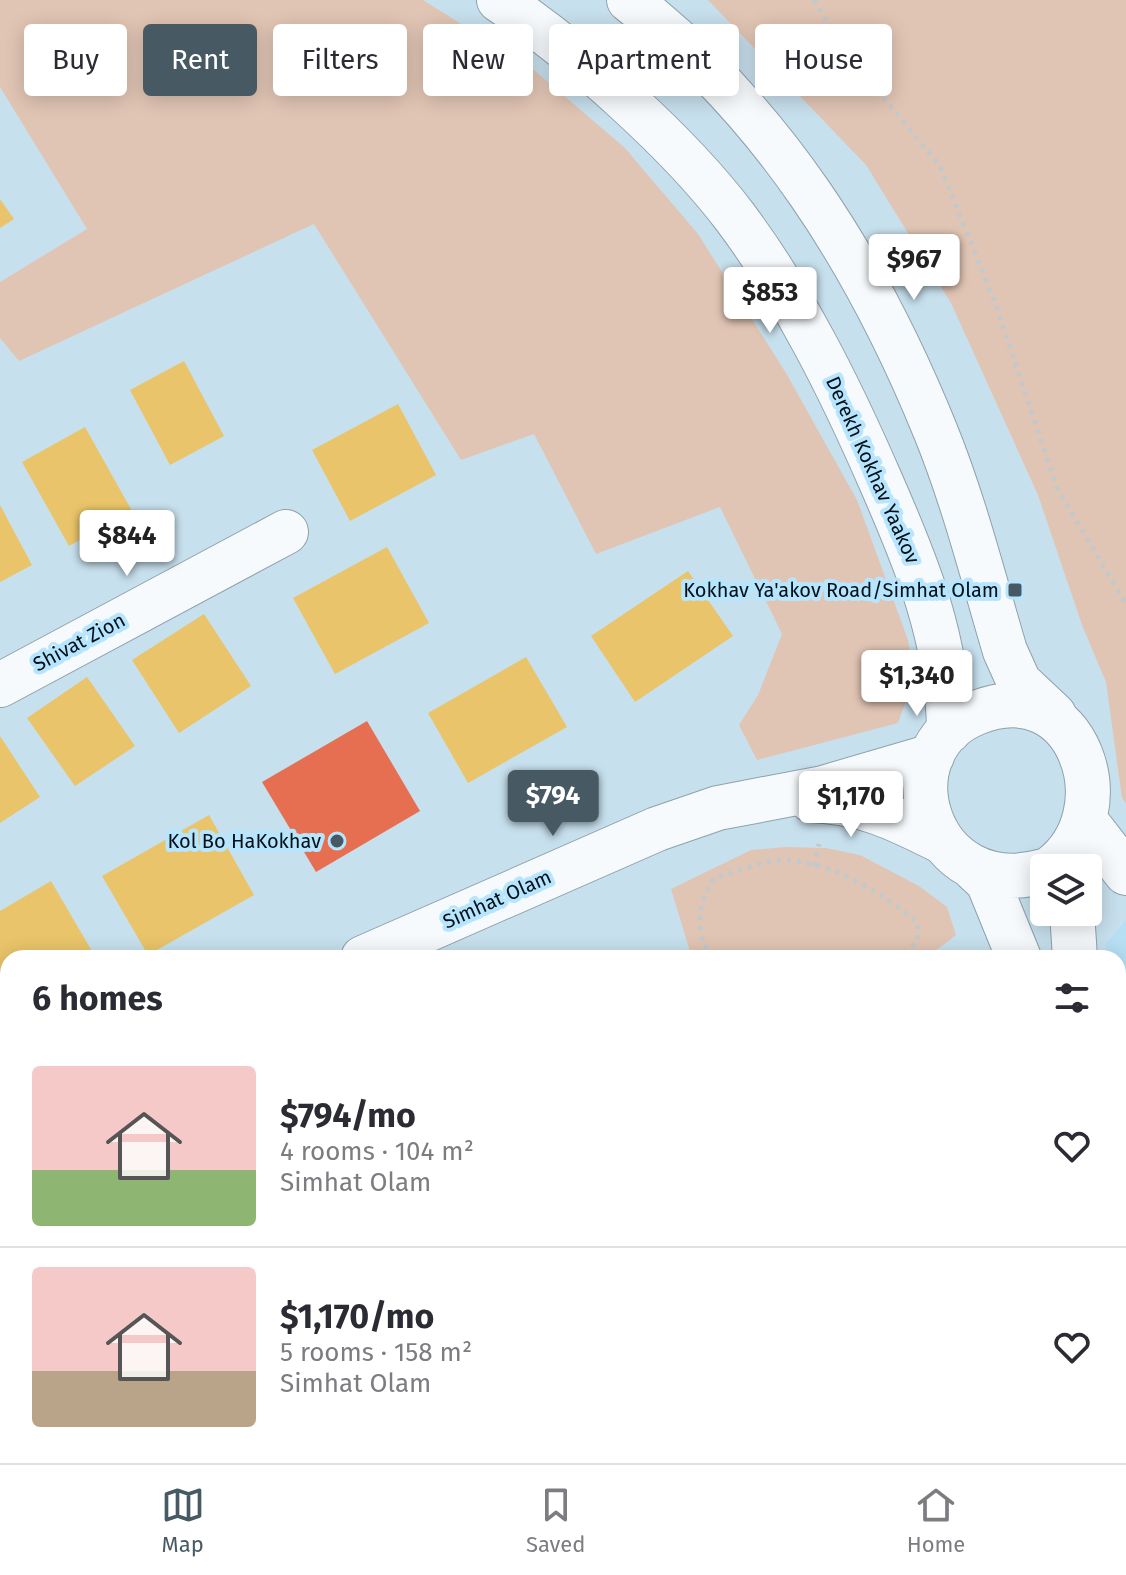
<!DOCTYPE html>
<html lang="en">
<head>
<meta charset="utf-8">
<style>
  :root { --surface:#fff; --page:#f2f2f3; --text:#2b2b33; --muted:#7c7c81; --line:#e1e1e2; --accent:#475963 }
  body { margin:0; font-family:"Fira Sans",sans-serif; background:var(--page); color:var(--text); height:100vh; display:flex; flex-direction:column; font-size:30px; white-space:nowrap }
  * { box-sizing:border-box; margin:0 }
  p { font-size:26px; color:var(--muted) }
  .icon { flex:none; width:44px; height:44px; fill:none; stroke:currentColor; stroke-width:2; stroke-linecap:round; stroke-linejoin:round }
  .map { position:relative; flex:1; overflow:hidden }
  .sheet { position:absolute; left:0px; top:950px; width:1126px; height:514px; display:flex; flex-direction:column; background:var(--surface); border-radius:24px 24px 0 0; box-shadow:0 4px 20px #0003 }
  .sheet>* { flex:none }
  .top-card { position:absolute; left:24px; top:24px; width:1078px; height:72px; display:flex; gap:16px }
  .controls { position:absolute; left:1030px; top:854px; display:grid; gap:16px }
  .controls a { display:grid; place-items:center; width:72px; height:72px; border-radius:8px; background:var(--surface); box-shadow:0 4px 20px #0003; font-size:40px }
  .price { position:absolute; translate:-50% -68px; padding:0 18px; border-radius:8px; background:#fff; color:#222; font-size:26px; line-height:52px; filter:drop-shadow(0 2px 4px #0008) }
  .price::after { content:''; position:absolute; left:50%; top:48px; width:24px; height:18px; margin-left:-12px; background:inherit; clip-path:polygon(0 0,100% 0,50% 100%) }
  .price.on { background:var(--accent); color:#fff }
  ul { padding:0; list-style:none }
  li { display:flex; align-items:center; gap:24px; height:200px; padding:0 32px }
  li+li { border-top:2px solid var(--line) }
  li span { display:grid; place-items:center; flex:none; width:224px; height:160px; border-radius:8px; color:#555 }
  li>.icon { margin-inline-start:auto }
  span .icon { width:96px; height:96px; fill:#fffc; stroke-width:1 }
  li b { font-size:34px }
  h2 { display:flex; justify-content:space-between; align-items:center; height:96px; padding:0 32px; font-size:34px }
  .chip { padding:0 28px; border-radius:8px; background:var(--surface); box-shadow:0 4px 20px #0003; font-size:28px; line-height:72px }
  .chip.on { background:var(--accent); color:#fff }
  .tabs { display:flex; justify-content:space-around; align-items:center; height:112px; border-top:2px solid var(--line); background:var(--surface); font-size:22px; color:var(--muted) }
  .tabs a { display:grid; justify-items:center; gap:4px }
  .tabs .on { color:var(--accent) }
  .map>svg:first-child { display:block }
  .built { fill:#b6dff4 }
  .green { fill:#e1c5b4 }
  .homes { fill:#e9c46a }
  .shops { fill:#e76f51 }
  .lines { fill:none; stroke-linecap:round; stroke-linejoin:round }
  .minor-casing { stroke:#8ea1ab; stroke-width:46 }
  .path { stroke:#c2c9cd; stroke-width:5; stroke-dasharray:4 6; stroke-linecap:butt }
  .minor { stroke:#f7fafc; stroke-width:44 }
  .poi-dot { fill:#475963; stroke:#b7e5fd; stroke-width:3 }
  .labels { text-anchor:middle; dominant-baseline:central; stroke-width:8; stroke-linejoin:round; paint-order:stroke }
  .street-label { font-size:20px; fill:#021018; stroke:#b7e5fd }
  .poi-label { font-size:20px; fill:#021018; stroke:#b7e5fd; text-anchor:end }
</style>
</head>
<body>
<div class="map">
<svg width="1126" height="1463" viewBox="0 0 1126 1463">
  <rect width="100%" height="100%" fill="#c7e0ed"/>
  <path class="built" d="M 1126,920 L 1126,1002 L 1118,981 L 1118,958 L 1109,958 L 1105,945 Z"/>
  <path class="green" d="M 0,0 L 423,0 L 534,70 L 625,148 L 698,234 L 786,373 L 857,500 L 908,640 L 914,678 L 898,723 L 757,760 L 739,725 L 758,695 L 782,634 L 720,507 L 596,554 L 534,434 L 461,460 L 314,224 L 19,361 L 0,338 L 0,282 L 87,229 L 0,87 Z
    M 708,0 L 1126,0 L 1126,803 L 1122,798 L 1106,682 L 1082,625 L 1038,495 L 951,303 L 866,165 Z
    M 786,847 L 826,848 L 860,855 L 919,886 L 947,907 L 956,935 L 926,958 L 692,958 L 671,889 L 751,850 Z"/>
  <path class="homes" d="M 0,199 L 14,219 L 0,228 Z
    M 184,361 L 224,436 L 170,465 L 130,390 Z
    M 398,404 L 436,475 L 350,521 L 312,450 Z
    M 85,427 L 132,511 L 69,546 L 22,462 Z
    M 0,505 L 32,565 L 0,582 Z
    M 387,547 L 429,623 L 335,674 L 293,598 Z
    M 688,571 L 733,636 L 635,702 L 591,636 Z
    M 204,614 L 251,686 L 179,733 L 132,660 Z
    M 526,657 L 567,727 L 468,783 L 428,713 Z
    M 87,677 L 135,746 L 75,786 L 27,718 Z
    M 0,736 L 40,797 L 0,823 Z
    M 209,815 L 254,895 L 148,955 L 102,876 Z
    M 51,881 L 96,958 L 8,958 L 8,1024 L 0,1029 L 0,911 Z
    M 8,1255 L 8,1347 L 2,1351 L 0,1260 Z
    M 8,1398 L 8,1434 L 0,1422 L 0,1403 Z
    M 24,1456 L 55,1456 L 45,1463 L 29,1463 Z
    M 556,1456 L 756,1456 L 761,1463 L 561,1463 Z"/>
  <path class="shops" d="M 367,721 L 420,811 L 316,872 L 262,782 Z"/>
  <g class="lines">
    <defs>
      <path id="minor" d="M 499,0 C 576,51 679,143 735,217 C 795,297 841,390 881,482 C 917,564 948,639 949,731
        M 629,0 C 773,112 867,263 935,430 C 964,501 983,577 1005,651 L 1019,682 L 1054,715
        M 0,685 L 286,532
        M 811,800 C 863,802 895,818 941,841
        M 1091,828 L 1126,873
        M 974,869 L 988,882 L 1019,958
        M 1044,871 C 927,904 882,751 976,713 C 1079,671 1126,812 1051,868
        M 1072,912 L 1075,958
        M 363,958 L 657,829 L 718,808 L 823,788 L 932,756
        M 1118,1105 L 1126,1128
        M 0,1163 L 8,1158
        M 1118,1262 L 1126,1282
        M 893,1456 L 897,1463
        M 456,1463 L 466,1456"/>
    </defs>
    <use href="#minor" class="minor-casing"/>
    <path class="path" d="M 814,0 L 844,50 L 940,166 L 996,305 L 1057,488 L 1126,604
      M 814,866 L 819,844
      M 711,958 C 695,928 697,906 714,878 C 735,873 764,859 786,860 C 835,863 882,893 918,923 L 917,943 L 893,958
      M 1118,1401 L 1126,1395
      M 0,1446 L 11,1463
      M 1032,1463 L 1041,1456"/>
    <use href="#minor" class="minor"/>
  </g>
  <g class="poi-dot">
    <rect x="1007" y="582" width="16" height="16" rx="4"/>
    <circle cx="337" cy="841" r="8"/>
  </g>
  <g class="labels">
    <g class="street-label">
      <text transform="translate(873 470) rotate(66)">Derekh Kokhav Yaakov</text>
      <text transform="translate(79 642) rotate(-28)">Shivat Zion</text>
      <text transform="translate(497 899) rotate(-24)">Simhat Olam</text>
    </g>
    <g class="poi-label">
      <text x="999" y="590">Kokhav Ya'akov Road/Simhat Olam</text>
      <text x="321" y="841">Kol Bo HaKokhav</text>
    </g>
  </g>
</svg>
<div class="controls">
<a><svg class="icon" aria-label="layers" viewBox="0 0 24 24"><path d="M12 4l9 5-9 5-9-5zM3 14l9 5 9-5"/></svg></a>
</div>
<b class="price" style="left:914px;top:302px">$967</b>
<b class="price" style="left:770px;top:335px">$853</b>
<b class="price" style="left:127px;top:578px">$844</b>
<b class="price" style="left:917px;top:718px">$1,340</b>
<b class="price on" style="left:553px;top:838px">$794</b>
<b class="price" style="left:851px;top:839px">$1,170</b>
<div class="top-card">
<a class="chip">Buy</a>
<a class="chip on">Rent</a>
<a class="chip">Filters</a>
<a class="chip">New</a>
<a class="chip">Apartment</a>
<a class="chip">House</a>
</div>
<section class="sheet">
<h2>6 homes<svg class="icon" aria-label="filters" viewBox="0 0 24 24"><path d="M4 7h16M4 17h16"/><circle cx="9" cy="7" r="2"/><circle cx="15" cy="17" r="2"/></svg></h2>
<ul>
<li><span style="background:linear-gradient(#f6c9c9 65%,#8fb573 0)"><svg class="icon" aria-label="home" viewBox="0 0 24 24"><path d="M3 11l9-7 9 7M6 9v11h12V9"/></svg></span><div><b>$794/mo</b><p>4 rooms · 104 m²</p><p>Simhat Olam</p></div><svg class="icon" aria-label="heart" viewBox="0 0 24 24"><path d="M12 20l-8-8c-3-5 5-10 8-4 3-6 11-1 8 4z"/></svg></li>
<li><span style="background:linear-gradient(#f6c9c9 65%,#b9a48a 0)"><svg class="icon" aria-label="home" viewBox="0 0 24 24"><path d="M3 11l9-7 9 7M6 9v11h12V9"/></svg></span><div><b>$1,170/mo</b><p>5 rooms · 158 m²</p><p>Simhat Olam</p></div><svg class="icon" aria-label="heart" viewBox="0 0 24 24"><path d="M12 20l-8-8c-3-5 5-10 8-4 3-6 11-1 8 4z"/></svg></li>
</ul>
</section>
</div>
<nav class="tabs">
<a class="on"><svg class="icon" aria-label="map" viewBox="0 0 24 24"><path d="M3 6l6-2 6 2 6-2v14l-6 2-6-2-6 2zM9 4v14M15 6v14"/></svg>Map</a>
<a><svg class="icon" aria-label="saved" viewBox="0 0 24 24"><path d="M7 4h10v16l-5-4-5 4z"/></svg>Saved</a>
<a><svg class="icon" aria-label="home" viewBox="0 0 24 24"><path d="M3 11l9-7 9 7M6 9v11h12V9"/></svg>Home</a>
</nav>
</body>
</html>
